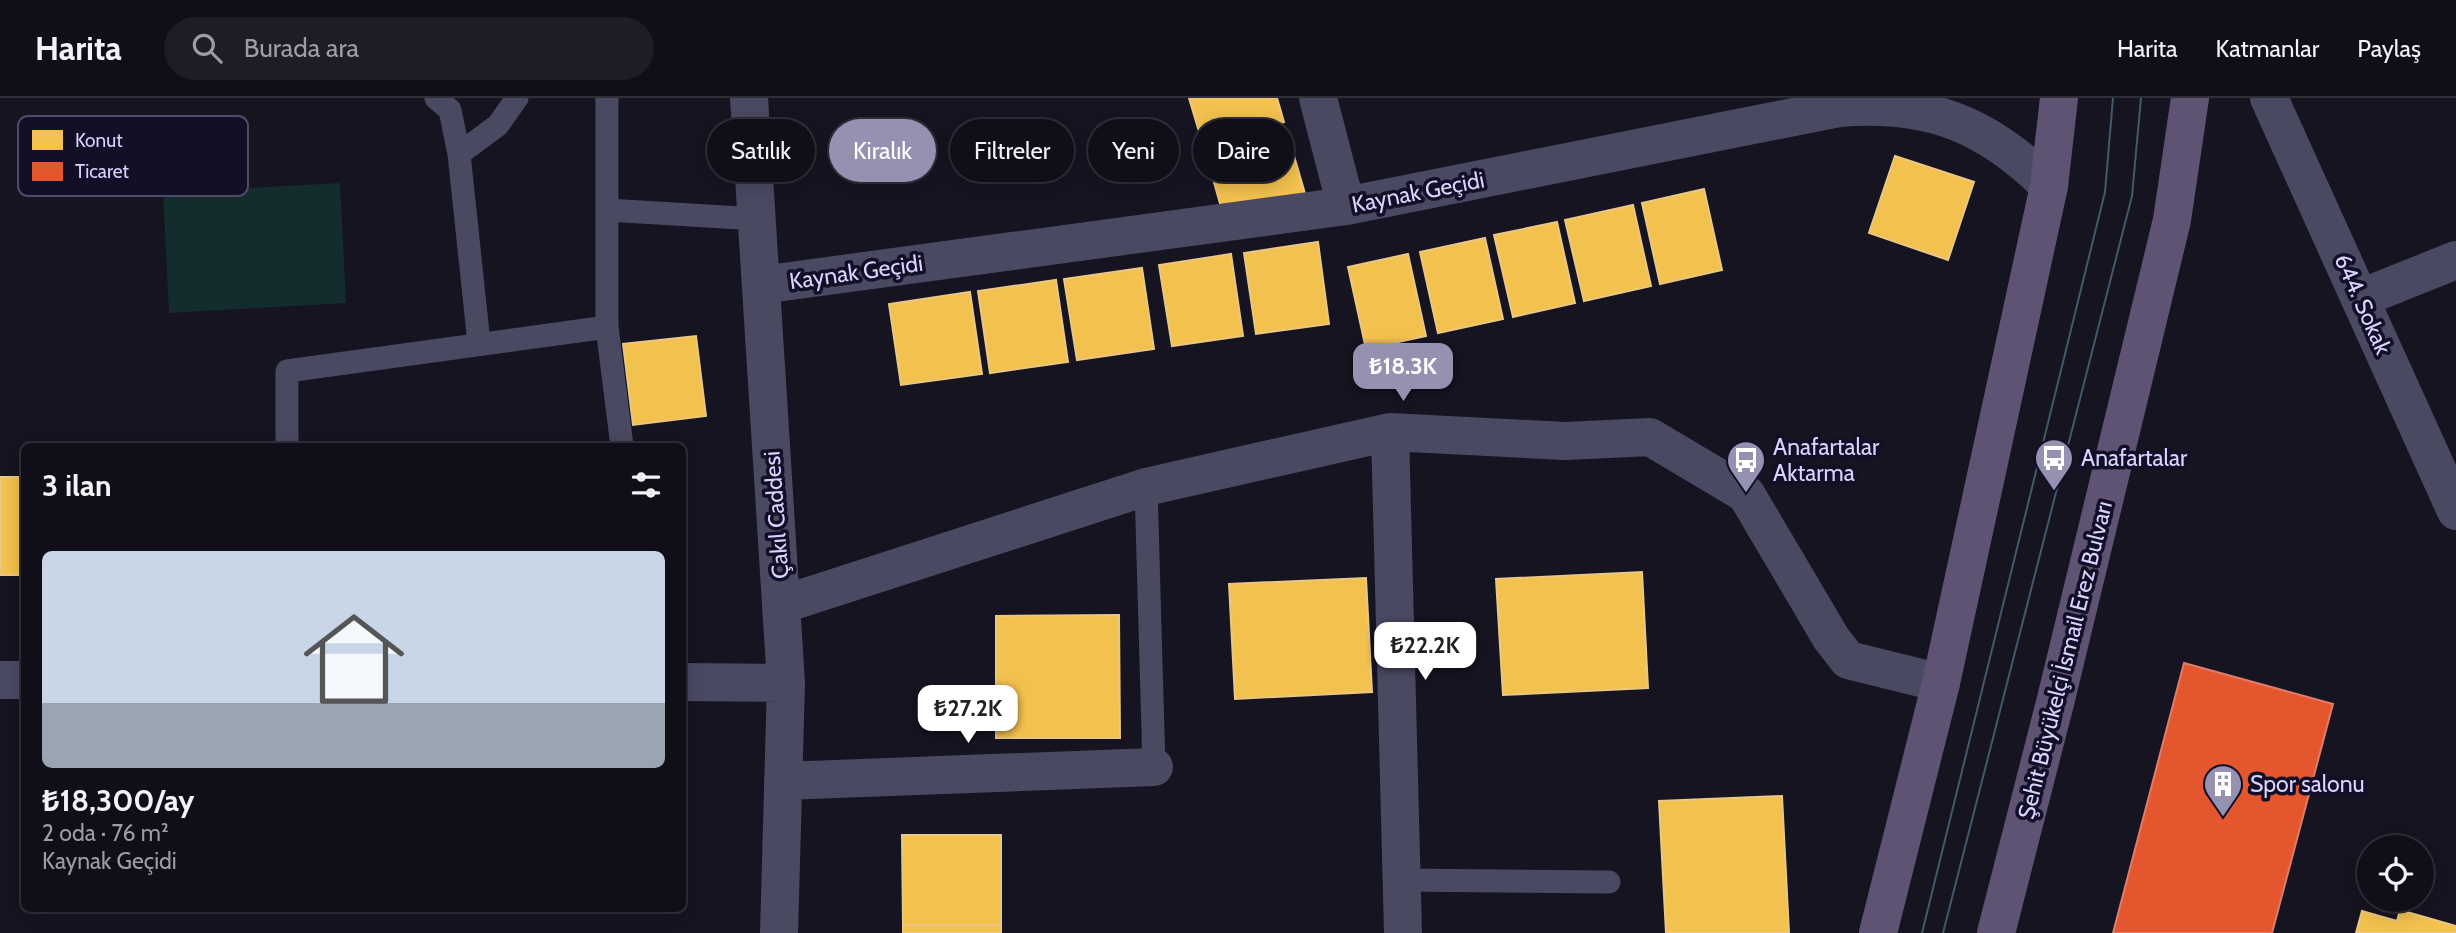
<!DOCTYPE html>
<html lang="tr">
<head>
<meta charset="utf-8">
<style>
  :root { --surface:#100f19; --page:#1e1d26; --text:#f1f3f6; --muted:#9c9ca2; --line:#302f38; --accent:#9591b1 }
  body { margin:0; font-family:Cabin,sans-serif; background:var(--page); color:var(--text); height:100vh; display:flex; flex-direction:column; font-size:26px; white-space:nowrap }
  * { box-sizing:border-box; margin:0 }
  p { font-size:23px; color:var(--muted) }
  .icon { flex:none; width:38px; height:38px; fill:none; stroke:currentColor; stroke-width:2; stroke-linecap:round; stroke-linejoin:round }
  .map { position:relative; flex:1; overflow:hidden }
  .panel { position:absolute; left:21px; top:345px; width:665px; height:469px; display:flex; flex-direction:column; background:var(--surface); border-radius:10px; box-shadow:0 4px 18px #0003,0 0 0 2px var(--line) }
  .panel>* { flex:none }
  .banner { position:absolute; left:707px; top:21px; width:665px; height:63px; display:flex; gap:14px }
  .tools { position:absolute; left:2357px; top:737px; display:grid; gap:14px }
  .tools a { display:grid; place-items:center; width:77px; height:77px; border-radius:50%; background:var(--surface); box-shadow:0 4px 18px #0003,0 0 0 2px var(--line); font-size:35px }
  .price { position:absolute; translate:-50% -60px; padding:0 16px; border-radius:14px; background:#fff; color:#222; font-size:23px; line-height:46px; filter:drop-shadow(0 2px 4px #0008) }
  .price::after { content:''; position:absolute; left:50%; top:42px; width:21px; height:16px; margin-left:-10px; background:inherit; clip-path:polygon(0 0,100% 0,50% 100%) }
  .price.on { background:var(--accent); color:#fff }
  ul { padding:0; list-style:none }
  li { display:grid; align-content:center; gap:14px; height:371px; padding:0 21px }
  li span { display:grid; place-items:center; height:217px; border-radius:10px; color:#555 }
  li>.icon { margin-inline-start:auto }
  span .icon { width:126px; height:126px; fill:#fffc; stroke-width:1 }
  li b { font-size:30px }
  h2 { display:flex; justify-content:space-between; align-items:center; height:84px; padding:0 21px; font-size:30px }
  .tag { padding:0 24px; border-radius:32px; background:var(--surface); box-shadow:0 4px 18px #0003,0 0 0 2px var(--line); font-size:24px; line-height:63px }
  .tag.on { background:var(--accent); color:#fff }
  header { display:flex; align-items:center; gap:42px; box-sizing:border-box; height:98px; padding:0 35px; background:var(--surface); border-bottom:2px solid var(--line) }
  header strong { font-size:33px }
  nav { display:flex; gap:38px; margin-inline-start:auto; font-size:24px }
  .search { width:490px; height:63px; background:var(--page); display:flex; align-items:center; gap:18px; box-sizing:border-box; padding:0 24px; border-radius:38px; color:var(--muted); font-size:26px }
  .map>svg:first-child { display:block }
  .green { fill:#132c2d }
  .homes { fill:#f2c14e; stroke:#eac783; stroke-width:2 }
  .shops { fill:#e4572e; stroke:#e17c6d; stroke-width:2 }
  .lines { fill:none; stroke-linecap:round; stroke-linejoin:round }
  .lane { stroke:#4a4962; stroke-width:23 }
  .street { stroke:#4a4962; stroke-width:38 }
  .primary { stroke:#5e5373; stroke-width:38 }
  .tram { stroke:#43596b; stroke-width:2 }
  .labels { text-anchor:middle; dominant-baseline:central; stroke-width:7; stroke-linejoin:round; paint-order:stroke }
  .street-label { font-size:23px; fill:#d9d4ff; stroke:#130f26 }
  .poi-label { font-size:23px; fill:#d9d4ff; stroke:#130f26; text-anchor:start }
  .key { fill:#130f26; stroke:#4e4a67; stroke-width:2 }
  .key-label { font-size:19px; fill:#d9d4ff }
</style>
</head>
<body>
<header>
<strong>Harita</strong>
<div class="search"><svg class="icon" aria-label="search" viewBox="0 0 24 24"><circle cx="10" cy="10" r="6"/><path d="M15 15l6 6"/></svg>Burada ara</div>
<nav><a>Harita</a><a>Katmanlar</a><a>Paylaş</a></nav>
</header>
<div class="map">
<svg width="2456" height="835" viewBox="0 0 2456 835">
  <rect width="100%" height="100%" fill="#161421"/>
  <path class="green" d="M 340,85 L 346,205 L 169,215 L 163,95 Z"/>
  <path class="homes" d="M 1189,0 L 1277,0 L 1284,24 L 1203,47 Z
    M 1288,37 L 1306,99 L 1225,123 L 1207,60 Z
    M 1895,58 L 1974,84 L 1948,162 L 1869,135 Z
    M 1704,91 L 1722,172 L 1660,186 L 1642,105 Z
    M 1633,107 L 1651,188 L 1584,203 L 1565,122 Z
    M 1557,124 L 1575,205 L 1513,219 L 1494,137 Z
    M 1485,140 L 1503,221 L 1438,235 L 1420,154 Z
    M 1318,144 L 1329,226 L 1256,236 L 1244,155 Z
    M 1231,156 L 1243,238 L 1172,248 L 1159,167 Z
    M 1408,156 L 1426,238 L 1366,251 L 1348,169 Z
    M 1142,170 L 1154,251 L 1077,262 L 1064,181 Z
    M 1056,182 L 1068,264 L 990,275 L 978,193 Z
    M 970,194 L 982,276 L 901,287 L 889,206 Z
    M 696,238 L 706,318 L 633,327 L 623,246 Z
    M 0,379 L 24,379 L 24,477 L 0,477 Z
    M 1642,474 L 1648,590 L 1503,597 L 1496,481 Z
    M 1366,480 L 1372,594 L 1235,601 L 1229,486 Z
    M 1119,517 L 1120,640 L 996,640 L 996,518 Z
    M 1782,698 L 1789,835 L 1666,835 L 1659,703 Z
    M 902,737 L 1001,737 L 1001,827 L 903,827 Z
    M 2400,812 L 2456,828 L 2456,835 L 2356,835 L 2362,813 L 2397,823 Z
    M 903,827 L 1001,827 L 1001,835 L 903,835 Z"/>
  <path class="shops" d="M 2184,565 L 2333,606 L 2272,835 L 2113,835 Z"/>
  <g class="lines">
    <path class="lane" d="M 436,0 L 450,12 L 459,56 L 479,245
      M 607,0 L 607,229 L 622,348
      M 459,56 L 498,27 L 517,0
      M 607,112 L 757,121
      M 287,348 L 287,273 L 607,229
      M 1146,389 L 1154,669
      M 1401,782 L 1609,784"/>
    <path class="street" d="M 749,0 L 786,585 L 779,835
      M 1318,0 L 1346,108
      M 2269,0 L 2456,413
      M 761,187 L 1346,108 L 1839,10 C 1927,3 1986,25 2049,88
      M 2361,200 L 2456,162
      M 1390,334 L 1403,835
      M 781,507 L 1146,389 L 1390,334 L 1565,343 L 1650,339 L 1746,396 L 1831,540 L 1848,562 L 1941,585
      M 0,582 L 24,582
      M 682,584 L 786,585
      M 783,683 L 1154,669"/>
    <path class="primary" d="M 1878,835 L 1941,585 L 2049,88 L 2059,0
      M 1996,835 L 2056,601 L 2172,122 L 2190,0"/>
    <path class="tram" d="M 1922,835 L 2105,94 L 2113,0
      M 1943,835 L 2132,98 L 2141,0"/>
  </g>
  <defs>
    <symbol id="bus-pin" viewBox="-11 -11 22 30"><path d="M0 17L-7.5 6A9.5 9.5 0 1 1 7.5 6Z" fill="#9591b1" stroke="#130f26"/><path d="M-5-6H5V4H4V6H2V4H-2V6H-4V4H-5ZM-3.5-4V0h7V-4ZM-3.5 1.2v1.5H-2V1.2ZM2 1.2v1.5H3.5V1.2Z" fill="#fff"/></symbol>
    <symbol id="building-pin" viewBox="-11 -11 22 30"><path d="M0 17L-7.5 6A9.5 9.5 0 1 1 7.5 6Z" fill="#9591b1" stroke="#130f26"/><path d="M-4-6H4V6H1V3H-1V6H-4ZM-2.5-4.3h1.7v1.8h-1.7ZM.8-4.3h1.7v1.8H.8ZM-2.5-1h1.7V.8h-1.7ZM.8-1h1.7V.8H.8Z" fill="#fff"/></symbol>
  </defs>
  <g fill-rule="evenodd">
    <use href="#bus-pin" x="2032" y="338" width="44" height="60"/>
    <use href="#bus-pin" x="1724" y="340" width="44" height="60"/>
    <use href="#building-pin" x="2201" y="664" width="44" height="60"/>
  </g>
  <g class="labels">
    <g class="street-label">
      <text transform="translate(1418 94) rotate(-11)">Kaynak Geçidi</text>
      <text transform="translate(856 174) rotate(-8)">Kaynak Geçidi</text>
      <text transform="translate(2363 206) rotate(66)">644. Sokak</text>
      <text transform="translate(776 417) rotate(-94)">Çakıl Caddesi</text>
      <text transform="translate(2065 562) rotate(-76)">Şehit Büyükelçi İsmail Erez Bulvarı</text>
    </g>
    <g class="poi-label">
      <text x="1773" y="349">Anafartalar<tspan x="1773" dy="26">Aktarma</tspan></text>
      <text x="2081" y="360">Anafartalar</text>
      <text x="2250" y="686">Spor salonu</text>
    </g>
  </g>
  <rect x="18" y="18" width="230" height="80" rx="10" class="key"/>
  <rect x="32" y="32" width="31" height="20" fill="#f2c14e"/>
  <rect x="32" y="64" width="31" height="19" fill="#e4572e"/>
  <g class="key-label">
    <text x="75" y="49">Konut</text>
    <text x="75" y="80">Ticaret</text>
  </g>
</svg>
<div class="tools">
<a><svg class="icon" aria-label="locate" viewBox="0 0 24 24"><circle cx="12" cy="12" r="6"/><path d="M12 2v4M12 18v4M2 12h4M18 12h4"/></svg></a>
</div>
<b class="price on" style="left:1403px;top:305px">₺18.3K</b>
<b class="price" style="left:1425px;top:584px">₺22.2K</b>
<b class="price" style="left:968px;top:647px">₺27.2K</b>
<div class="banner">
<a class="tag">Satılık</a>
<a class="tag on">Kiralık</a>
<a class="tag">Filtreler</a>
<a class="tag">Yeni</a>
<a class="tag">Daire</a>
</div>
<section class="panel">
<h2>3 ilan<svg class="icon" aria-label="filters" viewBox="0 0 24 24"><path d="M4 7h16M4 17h16"/><circle cx="9" cy="7" r="2"/><circle cx="15" cy="17" r="2"/></svg></h2>
<ul>
<li><span style="background:linear-gradient(#c9d6e8 70%,#9aa5b1 0)"><svg class="icon" aria-label="home" viewBox="0 0 24 24"><path d="M3 11l9-7 9 7M6 9v11h12V9"/></svg></span><div><b>₺18,300/ay</b><p>2 oda · 76 m²</p><p>Kaynak Geçidi</p></div></li>
</ul>
</section>
</div>
</body>
</html>
